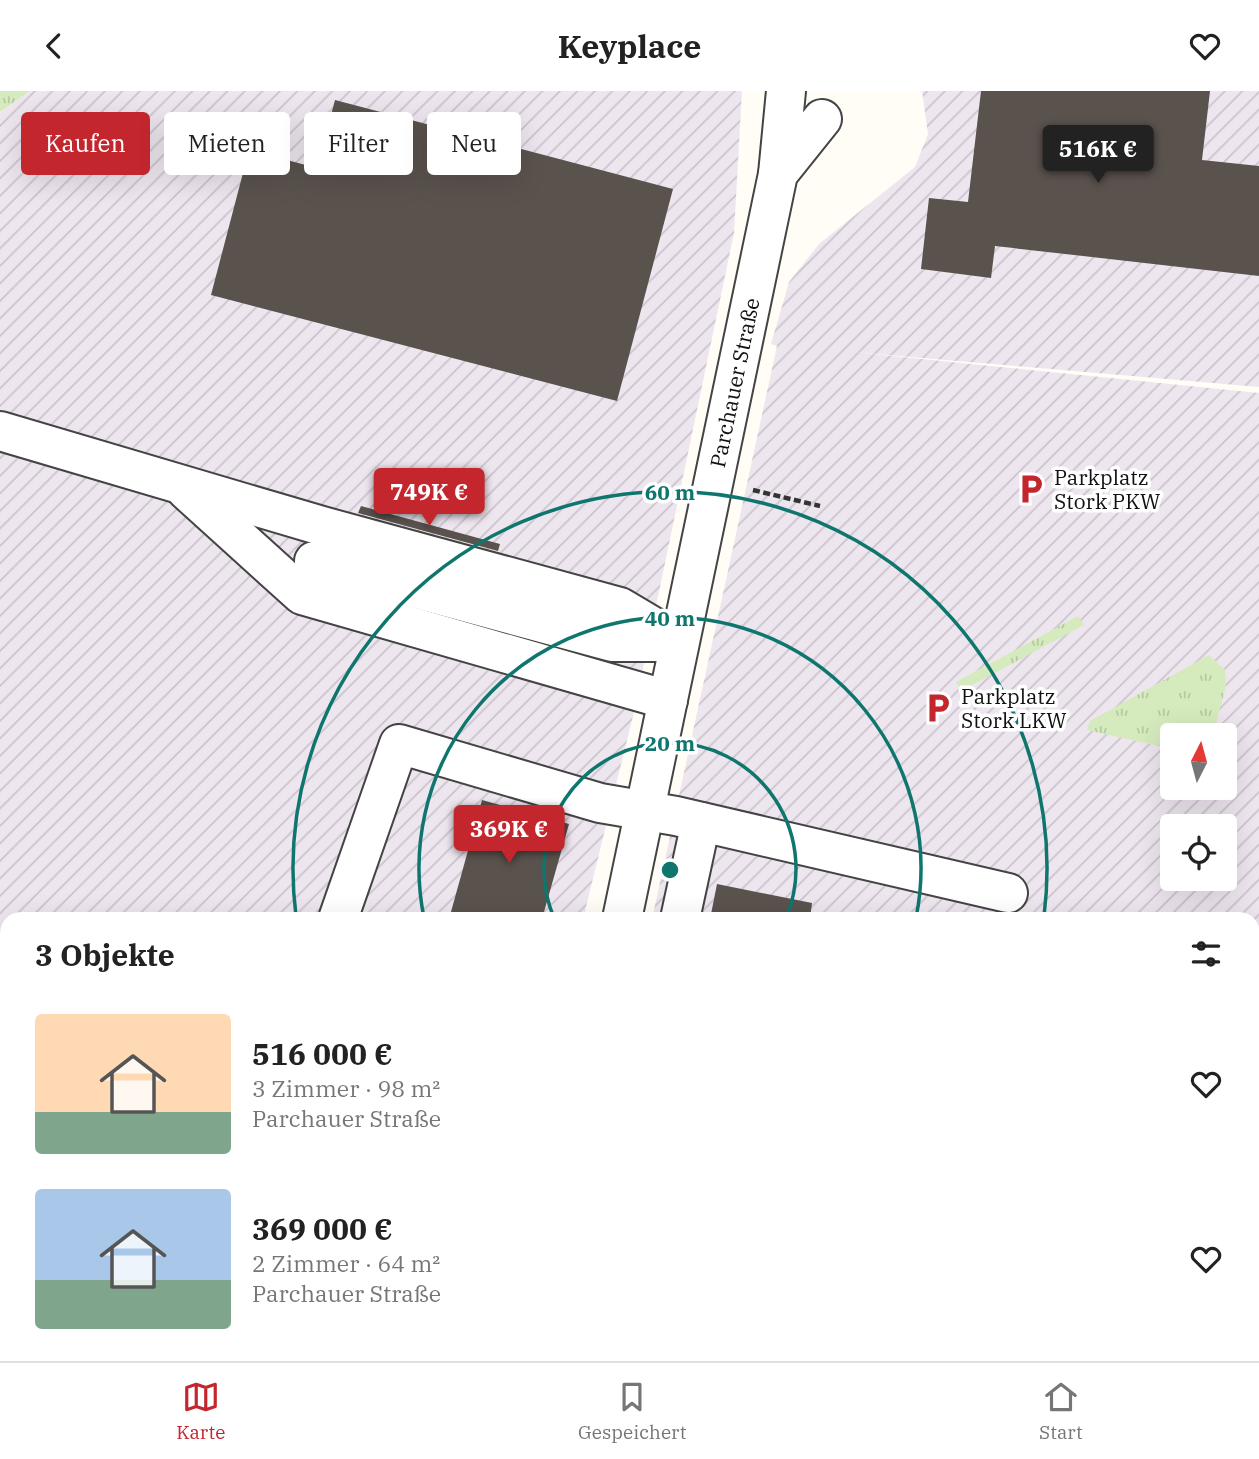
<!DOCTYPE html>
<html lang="de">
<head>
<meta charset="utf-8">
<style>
  :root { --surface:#fff; --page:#f6f6f6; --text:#222; --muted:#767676; --line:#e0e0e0; --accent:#c4262e }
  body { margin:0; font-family:"IBM Plex Serif",serif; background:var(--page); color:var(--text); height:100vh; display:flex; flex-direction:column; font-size:26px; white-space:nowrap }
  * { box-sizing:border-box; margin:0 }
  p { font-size:23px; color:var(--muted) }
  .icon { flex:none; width:38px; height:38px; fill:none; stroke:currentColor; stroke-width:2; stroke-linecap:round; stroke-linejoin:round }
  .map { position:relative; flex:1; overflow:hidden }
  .side { position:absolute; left:0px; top:821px; width:1260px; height:450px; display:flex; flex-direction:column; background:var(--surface); border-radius:21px 21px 0 0; box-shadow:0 7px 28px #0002 }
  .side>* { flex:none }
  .hud { position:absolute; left:21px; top:21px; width:700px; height:63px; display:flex; gap:14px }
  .needle { width:46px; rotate:6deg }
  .controls { position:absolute; left:1160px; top:632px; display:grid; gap:14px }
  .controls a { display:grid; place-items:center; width:77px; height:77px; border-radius:7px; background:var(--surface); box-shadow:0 7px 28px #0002; font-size:35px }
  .price { position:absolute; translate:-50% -60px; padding:0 16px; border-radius:7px; background:var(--accent); color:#fff; font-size:23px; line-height:46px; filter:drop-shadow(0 2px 4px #0008) }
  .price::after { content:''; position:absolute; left:50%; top:42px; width:21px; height:16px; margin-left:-10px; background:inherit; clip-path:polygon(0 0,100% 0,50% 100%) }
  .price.current { background:#222; color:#fff }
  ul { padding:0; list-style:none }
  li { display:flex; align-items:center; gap:21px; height:175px; padding:0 35px }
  li span { display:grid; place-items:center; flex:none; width:196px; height:140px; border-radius:7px; color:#555 }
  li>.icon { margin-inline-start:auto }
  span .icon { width:84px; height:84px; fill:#fffc; stroke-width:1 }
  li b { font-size:30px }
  h2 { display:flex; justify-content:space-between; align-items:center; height:84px; padding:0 35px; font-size:30px }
  .pill { padding:0 24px; border-radius:7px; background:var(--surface); box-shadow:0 7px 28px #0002; font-size:24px; line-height:63px }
  .pill.current { background:var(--accent); color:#fff }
  header { display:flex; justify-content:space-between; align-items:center; height:91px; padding:0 35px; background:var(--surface); font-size:32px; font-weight:700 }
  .dock { display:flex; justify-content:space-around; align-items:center; height:98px; border-top:2px solid var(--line); background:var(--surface); font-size:19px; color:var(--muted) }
  .dock a { display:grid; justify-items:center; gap:4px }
  .dock .current { color:var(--accent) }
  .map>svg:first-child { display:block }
  .industrial { fill:url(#industrial-furrows); fill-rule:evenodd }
  .grass { fill:url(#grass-tufts) }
  .building { fill:#5a524d }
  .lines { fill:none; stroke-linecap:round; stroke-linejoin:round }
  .minor-casing { stroke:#444; stroke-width:42 }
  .path { stroke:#333; stroke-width:4.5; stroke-dasharray:7 3.5; stroke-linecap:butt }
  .minor { stroke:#fff; stroke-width:38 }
  .ring { fill:none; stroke:#0f766e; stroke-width:3.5 }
  .labels { text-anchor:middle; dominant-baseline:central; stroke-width:7; stroke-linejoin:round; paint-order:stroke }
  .street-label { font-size:21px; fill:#111; stroke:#fff }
  .poi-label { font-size:21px; fill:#111; stroke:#fff; text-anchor:start }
  .centre { fill:#0f766e; stroke:#fff; stroke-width:3.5 }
  .ring-label { font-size:21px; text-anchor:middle; font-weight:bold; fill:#0f766e; stroke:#fff; stroke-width:7; stroke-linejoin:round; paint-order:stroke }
</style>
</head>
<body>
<header><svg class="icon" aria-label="back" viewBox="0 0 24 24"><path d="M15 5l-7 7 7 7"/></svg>Keyplace<svg class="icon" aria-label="heart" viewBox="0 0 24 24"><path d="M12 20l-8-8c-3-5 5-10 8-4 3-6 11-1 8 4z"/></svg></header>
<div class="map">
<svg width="1259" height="1270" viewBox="0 0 1259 1270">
  <defs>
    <pattern id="industrial-furrows" width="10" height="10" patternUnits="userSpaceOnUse" patternTransform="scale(1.75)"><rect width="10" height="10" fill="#eee6ef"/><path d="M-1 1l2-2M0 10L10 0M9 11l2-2" fill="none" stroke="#cbc4cc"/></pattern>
    <pattern id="grass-tufts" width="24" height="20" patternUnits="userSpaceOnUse" patternTransform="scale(1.75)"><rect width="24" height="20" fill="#d5ebbd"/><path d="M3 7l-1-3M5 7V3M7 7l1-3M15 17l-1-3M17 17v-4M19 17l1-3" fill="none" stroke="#b6c8a1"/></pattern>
  </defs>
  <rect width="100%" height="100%" fill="#fffdf5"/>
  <path class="industrial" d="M 30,0 L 742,0 L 734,142 L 633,625 L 583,828 L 7,828 L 7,1264 L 458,1264 L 456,1270 L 0,1270 L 0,21 Z
    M 922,0 L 1259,0 L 1259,296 L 853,261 L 1259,302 L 1259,838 L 1253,864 L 1253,828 L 652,828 L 777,255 L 771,253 L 789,191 L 819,153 L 915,76 L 928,43 ZM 1172,644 L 1225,644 L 1225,696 L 1172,696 ZM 1172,735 L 1225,735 L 1225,788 L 1172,788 Z
    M 552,1264 L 1166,1264 L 1165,1270 L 550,1270 Z"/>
  <path class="grass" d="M 0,0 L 30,0 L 0,21 Z
    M 1078,525 L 1084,534 L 961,600 L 956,591 Z
    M 1209,564 L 1225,579 L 1226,595 L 1213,644 L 1172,644 L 1172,658 L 1087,639 L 1090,630 Z
    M 1259,872 L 1259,1097 L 1253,1096 L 1253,898 Z
    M 1253,1220 L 1259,1220 L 1259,1270 L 1178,1270 L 1179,1264 L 1253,1264 Z"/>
  <path class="building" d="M 981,0 L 1210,0 L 1202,69 L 1259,75 L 1259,185 L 995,155 L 991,187 L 921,178 L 929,107 L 968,111 Z
    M 335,9 L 673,98 L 617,310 L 211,204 L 249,59 L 317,77 Z
    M 361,415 L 500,453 L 498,460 L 358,422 Z
    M 482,709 L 569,733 L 542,828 L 449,828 Z
    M 717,793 L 812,812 L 810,828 L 710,828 Z"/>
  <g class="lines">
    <defs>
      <g id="minor">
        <path d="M 778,83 L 786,0"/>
        <path d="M 0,340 L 322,435 L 620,516 L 679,551"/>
        <path d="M 186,399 L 302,504 L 668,609"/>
        <path d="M 314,470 L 612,551 L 677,551"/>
        <path d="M 338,828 L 399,653 L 600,712 L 676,725 L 1008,802"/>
        <path id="s1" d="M 622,828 L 778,83 L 822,28"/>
        <path d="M 680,828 L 701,731"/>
        <path d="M 0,1053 L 7,1051"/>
        <path d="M 1253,1123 L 1259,1123"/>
        <path d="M 1253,1166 L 1259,1167"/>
        <path d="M 0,1231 L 7,1206"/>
        <path d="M 500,1270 L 502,1264"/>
        <path d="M 990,1270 L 992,1264"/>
      </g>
    </defs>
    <use href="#minor" class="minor-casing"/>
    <path class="path" d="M 753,399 L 820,415"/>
    <use href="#minor" class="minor"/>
  </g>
  <g class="ring">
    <path d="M554 827A126 126 0 1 1 786 827"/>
    <path d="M424 827A251 251 0 1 1 916 827"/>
    <path d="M296 825A377 377 0 1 1 1044 825"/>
  </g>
  <defs>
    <symbol id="parking-bare" viewBox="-9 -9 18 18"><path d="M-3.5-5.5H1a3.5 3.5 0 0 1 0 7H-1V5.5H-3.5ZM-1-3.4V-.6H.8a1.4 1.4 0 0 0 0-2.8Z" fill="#c4262e" stroke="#fff" stroke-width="2.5" paint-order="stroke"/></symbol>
  </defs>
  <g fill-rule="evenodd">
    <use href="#parking-bare" x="1009" y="376" width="44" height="44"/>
    <use href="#parking-bare" x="916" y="595" width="44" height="44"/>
  </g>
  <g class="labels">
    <g class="street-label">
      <text stroke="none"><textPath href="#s1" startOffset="548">Parchauer Straße</textPath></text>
    </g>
    <g class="poi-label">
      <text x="1054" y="386">Parkplatz<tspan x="1054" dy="24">Stork PKW</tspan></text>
      <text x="961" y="605">Parkplatz<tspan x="961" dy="24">Stork LKW</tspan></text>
    </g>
  </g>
  <circle cx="670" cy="779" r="10" class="centre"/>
  <g class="ring-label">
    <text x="670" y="409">60 m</text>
    <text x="670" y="535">40 m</text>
    <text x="670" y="660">20 m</text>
  </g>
</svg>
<div class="controls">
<a><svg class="needle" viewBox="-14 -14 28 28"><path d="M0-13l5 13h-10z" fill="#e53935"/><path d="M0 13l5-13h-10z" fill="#767676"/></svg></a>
<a><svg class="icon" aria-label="locate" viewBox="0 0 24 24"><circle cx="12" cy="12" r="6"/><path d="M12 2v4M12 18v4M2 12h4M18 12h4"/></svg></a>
</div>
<b class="price current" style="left:1098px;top:94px">516K €</b>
<b class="price" style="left:429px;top:437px">749K €</b>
<b class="price" style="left:509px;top:774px">369K €</b>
<div class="hud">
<a class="pill current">Kaufen</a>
<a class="pill">Mieten</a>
<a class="pill">Filter</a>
<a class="pill">Neu</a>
</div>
<section class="side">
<h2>3 Objekte<svg class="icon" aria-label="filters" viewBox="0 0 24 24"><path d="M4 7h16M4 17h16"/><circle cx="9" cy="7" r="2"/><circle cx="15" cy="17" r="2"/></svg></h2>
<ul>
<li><span style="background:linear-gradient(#ffd9b3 70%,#7fa58c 0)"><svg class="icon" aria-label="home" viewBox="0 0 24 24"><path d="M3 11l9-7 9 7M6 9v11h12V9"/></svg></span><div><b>516 000 €</b><p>3 Zimmer · 98 m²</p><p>Parchauer Straße</p></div><svg class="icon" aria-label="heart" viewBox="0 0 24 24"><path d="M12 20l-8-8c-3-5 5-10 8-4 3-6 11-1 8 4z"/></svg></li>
<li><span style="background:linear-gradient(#a9c7e8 65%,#7fa58c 0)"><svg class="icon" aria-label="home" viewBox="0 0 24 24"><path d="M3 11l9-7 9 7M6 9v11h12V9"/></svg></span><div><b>369 000 €</b><p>2 Zimmer · 64 m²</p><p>Parchauer Straße</p></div><svg class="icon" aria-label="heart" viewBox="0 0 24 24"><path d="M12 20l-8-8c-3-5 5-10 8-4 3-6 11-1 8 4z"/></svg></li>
</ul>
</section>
</div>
<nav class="dock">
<a class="current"><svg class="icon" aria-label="map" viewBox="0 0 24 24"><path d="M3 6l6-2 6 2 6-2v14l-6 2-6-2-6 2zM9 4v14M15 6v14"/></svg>Karte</a>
<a><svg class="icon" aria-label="saved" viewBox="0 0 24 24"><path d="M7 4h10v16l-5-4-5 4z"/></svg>Gespeichert</a>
<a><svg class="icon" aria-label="home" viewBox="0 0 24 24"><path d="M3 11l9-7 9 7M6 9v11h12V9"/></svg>Start</a>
</nav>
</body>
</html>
